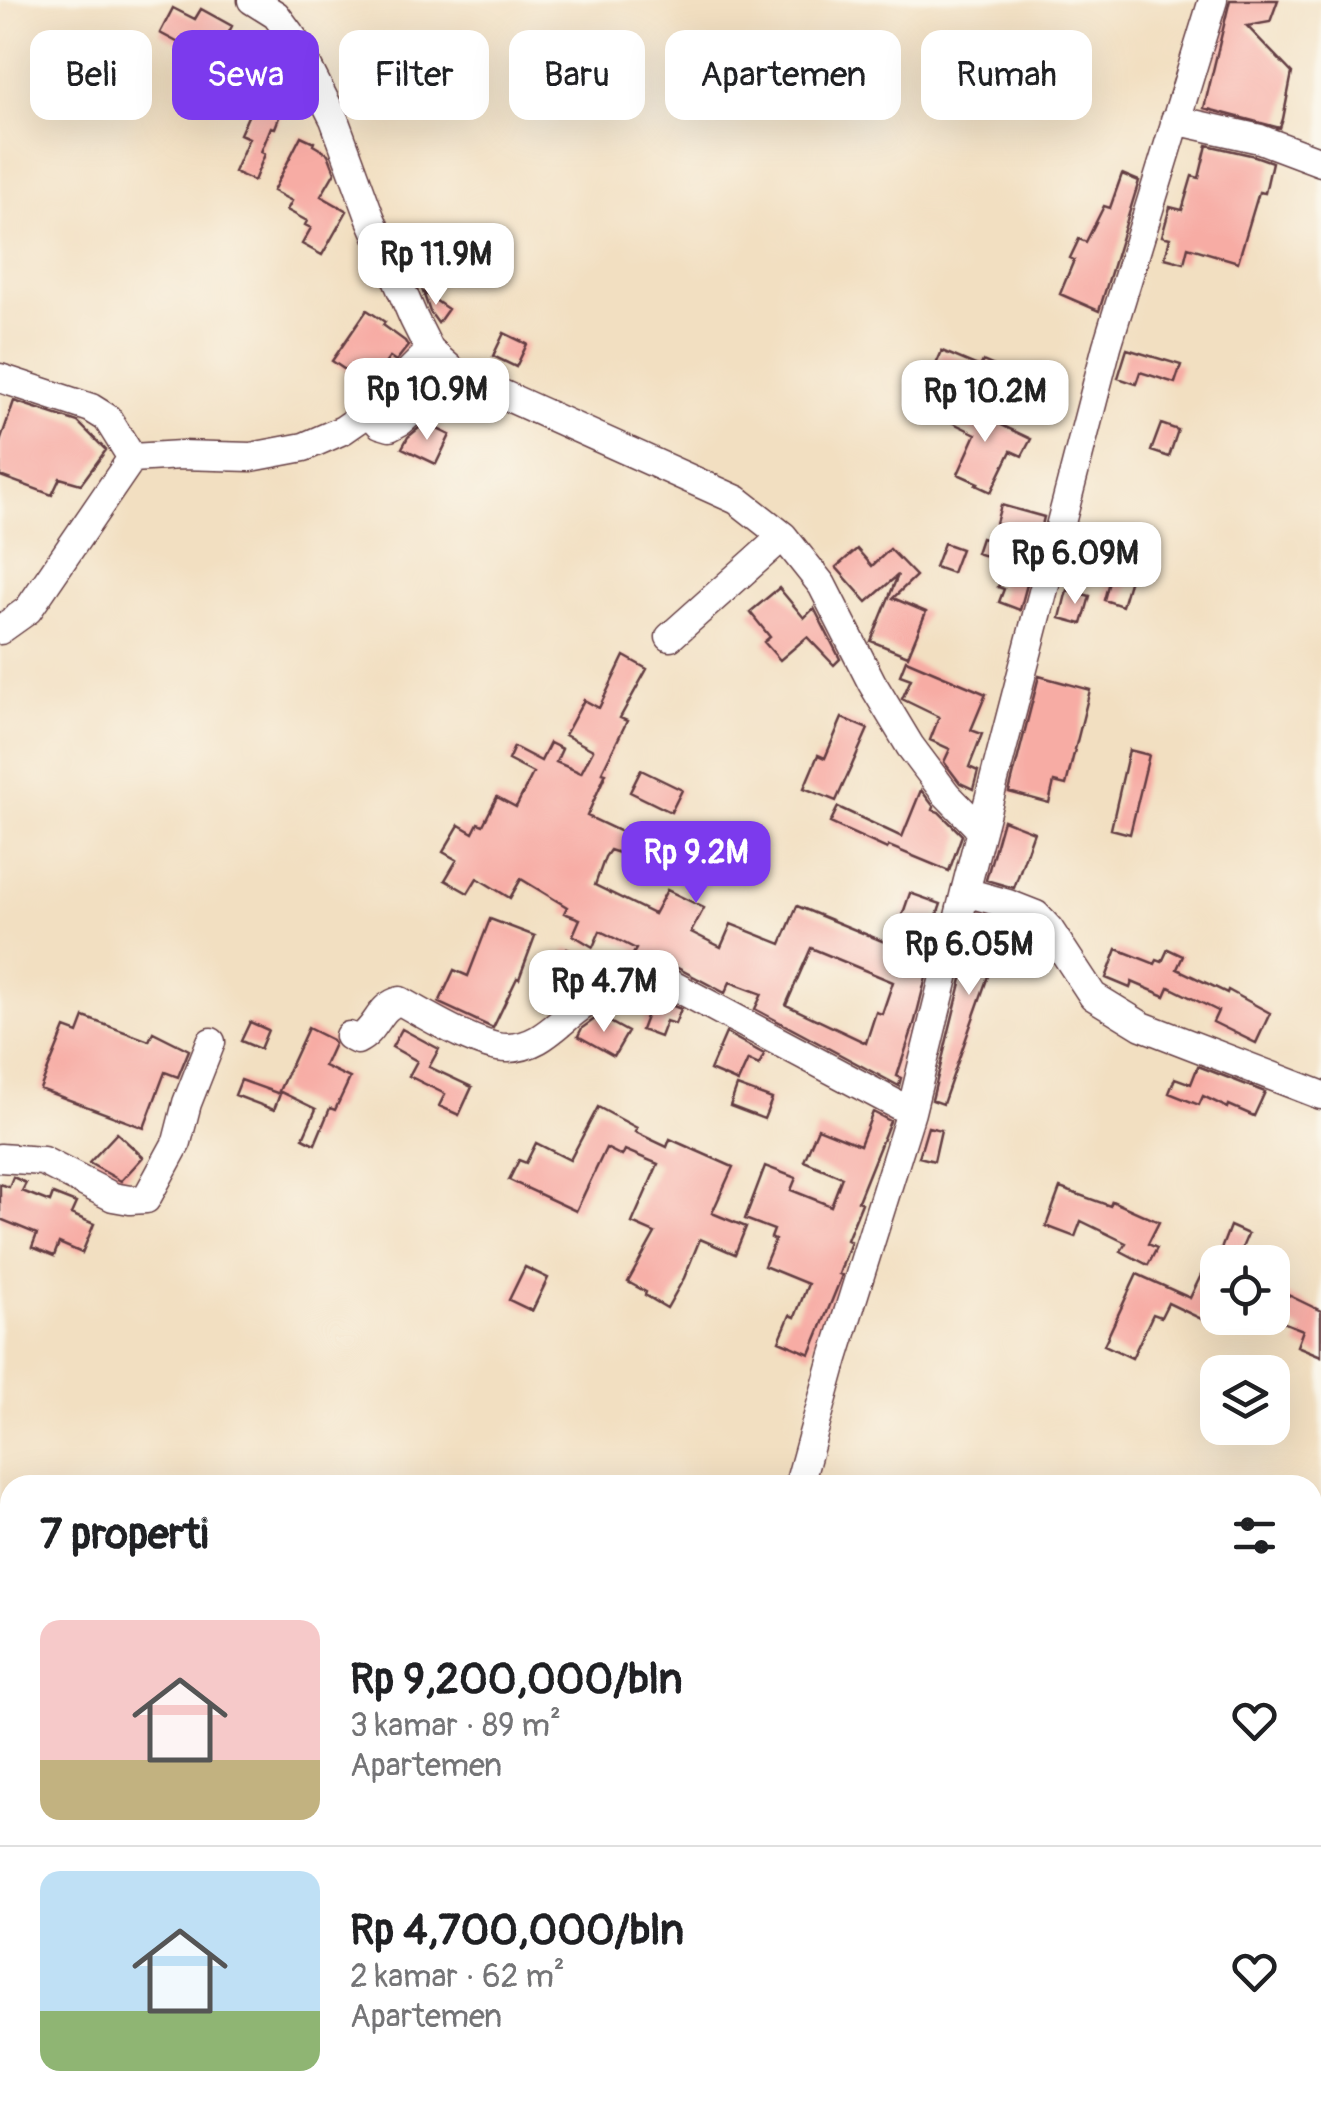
<!DOCTYPE html>
<html lang="id">
<head>
<meta charset="utf-8">
<style>
  :root { --surface:#fff; --page:#f2f2f2; --text:#202124; --muted:#757577; --line:#e0e0e0; --accent:#7c3aed }
  body { margin:0; font-family:Pangolin,sans-serif; background:var(--page); color:var(--text); height:100vh; display:flex; flex-direction:column; font-size:38px; white-space:nowrap }
  * { box-sizing:border-box; margin:0 }
  p { font-size:32px; color:var(--muted) }
  .icon { flex:none; width:55px; height:55px; fill:none; stroke:currentColor; stroke-width:2; stroke-linecap:round; stroke-linejoin:round }
  .map { position:relative; flex:1; overflow:hidden }
  .side { position:absolute; left:0px; top:1475px; width:1322px; height:642px; display:flex; flex-direction:column; background:var(--surface); border-radius:30px 30px 0 0; box-shadow:0 10px 40px #0002 }
  .side>* { flex:none }
  .hud { position:absolute; left:30px; top:30px; width:1262px; height:90px; display:flex; gap:20px }
  .buttons { position:absolute; left:1200px; top:1245px; display:grid; gap:20px }
  .buttons a { display:grid; place-items:center; width:90px; height:90px; border-radius:20px; background:var(--surface); box-shadow:0 10px 40px #0002; font-size:50px }
  .price { position:absolute; translate:-50% -85px; padding:0 22px; border-radius:20px; background:#fff; color:#222; font-size:32px; line-height:65px; filter:drop-shadow(0 2px 5px #0008) }
  .price::after { content:''; position:absolute; left:50%; top:60px; width:30px; height:22px; margin-left:-15px; background:inherit; clip-path:polygon(0 0,100% 0,50% 100%) }
  .price.active { background:var(--accent); color:#fff }
  ul { padding:0; list-style:none }
  li { display:flex; align-items:center; gap:30px; height:250px; padding:0 40px }
  li+li { border-top:2px solid var(--line) }
  li span { display:grid; place-items:center; flex:none; width:280px; height:200px; border-radius:20px; color:#555 }
  li>.icon { margin-inline-start:auto }
  span .icon { width:120px; height:120px; fill:#fffc; stroke-width:1 }
  li b { font-size:42px }
  h2 { display:flex; justify-content:space-between; align-items:center; height:120px; padding:0 40px; font-size:42px }
  .pill { padding:0 35px; border-radius:20px; background:var(--surface); box-shadow:0 10px 40px #0002; font-size:35px; line-height:90px }
  .pill.active { background:var(--accent); color:#fff }
  .map>svg:first-child { display:block }
  .building { fill:#f7aca4; fill-rule:evenodd }
  .lines { fill:none; stroke-linecap:round; stroke-linejoin:round }
  .minor-casing { stroke:#633c42; stroke-width:31 }
  .minor { stroke:#fff; stroke-width:28 }
</style>
</head>
<body>
<div class="map">
<svg width="1321" height="2117" viewBox="0 0 1321 2117">
  <rect width="100%" height="100%" fill="#fbf7ec"/>
  <filter id="ink" filterUnits="userSpaceOnUse"><feTurbulence type="fractalNoise" baseFrequency=".01" numOctaves="2"/><feDisplacementMap in="SourceGraphic" scale="20" xChannelSelector="R" yChannelSelector="G"/><feConvolveMatrix kernelMatrix="1 2 1 2 8 2 1 2 1" color-interpolation-filters="sRGB"/></filter>
  <filter id="wash" filterUnits="userSpaceOnUse"><feTurbulence type="fractalNoise" baseFrequency=".0048" numOctaves="4" result="noise"/><feDisplacementMap in="SourceGraphic" scale="40" xChannelSelector="R" yChannelSelector="G"/><feGaussianBlur stdDeviation="2.25" result="paint"/><feColorMatrix in="noise" values="0 0 0 0 0 0 0 0 0 0 0 0 0 0 0 0 0 1.4 0 .05"/><feComposite in="paint" operator="in"/></filter>
  <g filter="url(#wash)">
    <rect width="100%" height="100%" fill="#f2dfc1"/>
    <g id="blocks">
      <path class="building" d="M 1230,0 L 1278,0 L 1270,22 L 1247,26 L 1292,73 L 1283,119 L 1280,128 L 1204,108 Z
        M 173,8 L 195,19 L 201,9 L 232,26 L 228,34 L 278,57 L 280,52 L 291,72 L 290,75 L 294,78 L 275,128 L 271,127 L 261,152 L 265,154 L 254,181 L 234,172 L 249,138 L 240,134 L 258,94 L 231,81 L 229,71 L 224,67 L 160,33 Z
        M 301,136 L 314,142 L 313,145 L 328,154 L 335,172 L 321,196 L 347,211 L 322,255 L 302,244 L 311,228 L 305,225 L 307,221 L 287,210 L 292,201 L 273,191 Z
        M 1207,145 L 1255,156 L 1272,162 L 1265,193 L 1259,192 L 1238,262 L 1188,247 L 1184,263 L 1165,258 L 1170,238 L 1162,236 L 1170,207 L 1182,210 L 1192,176 L 1199,178 Z
        M 1122,174 L 1139,181 L 1099,311 L 1060,294 L 1074,260 L 1070,258 L 1079,239 L 1086,242 L 1104,206 L 1110,208 Z
        M 423,292 L 448,309 L 438,323 L 430,312 Z
        M 367,310 L 385,322 L 383,325 L 405,341 L 408,346 L 396,361 L 390,357 L 369,386 L 332,361 Z
        M 504,333 L 527,344 L 516,367 L 493,356 Z
        M 1127,349 L 1181,365 L 1175,383 L 1140,372 L 1136,384 L 1118,378 Z
        M 942,351 L 980,367 L 983,361 L 1040,386 L 1039,389 L 1054,395 L 1046,416 L 934,369 Z
        M 949,400 L 1031,439 L 1022,456 L 1011,451 L 991,492 L 976,485 L 978,483 L 958,474 L 976,434 L 941,417 Z
        M 14,401 L 78,422 L 106,450 L 81,484 L 60,478 L 52,495 L 0,476 L 0,442 Z
        M 425,423 L 450,435 L 436,464 L 402,448 L 408,437 Z
        M 1161,424 L 1178,430 L 1169,457 L 1151,451 Z
        M 1001,505 L 1044,517 L 1036,549 L 1015,543 L 1009,563 L 976,553 L 981,538 L 991,541 Z
        M 944,543 L 961,549 L 952,573 L 935,567 Z
        M 857,549 L 872,566 L 890,549 L 916,576 L 893,598 L 926,612 L 908,656 L 871,641 L 898,575 L 867,602 L 836,567 Z
        M 1005,568 L 1029,577 L 1020,610 L 999,602 L 1004,589 L 998,587 Z
        M 1111,574 L 1130,579 L 1122,606 L 1104,600 Z
        M 779,588 L 804,618 L 814,608 L 840,659 L 834,665 L 807,637 L 780,660 L 764,642 L 770,637 L 750,612 Z
        M 1067,590 L 1090,596 L 1082,624 L 1060,618 Z
        M 624,656 L 647,669 L 620,718 L 627,721 L 602,772 L 606,773 L 587,816 L 638,840 L 642,829 L 669,838 L 668,841 L 692,850 L 683,874 L 610,850 L 605,857 L 595,885 L 654,914 L 667,890 L 704,908 L 691,932 L 721,947 L 731,924 L 781,944 L 797,906 L 892,945 L 910,893 L 941,904 L 922,959 L 930,961 L 915,1021 L 897,1076 L 901,1078 L 899,1086 L 755,1009 L 762,994 L 730,982 L 725,993 L 670,964 L 646,963 L 632,956 L 636,949 L 600,931 L 593,947 L 573,935 L 580,919 L 564,913 L 567,907 L 521,879 L 510,898 L 477,878 L 468,893 L 445,880 L 457,860 L 443,852 L 459,825 L 473,833 L 478,823 L 483,825 L 497,797 L 516,807 L 533,773 L 508,760 L 514,747 L 541,761 L 550,743 L 562,749 L 556,762 L 581,773 L 593,750 L 565,735 L 584,700 L 599,708 ZM 811,948 L 893,982 L 882,1014 L 876,1012 L 866,1043 L 786,1005 Z
        M 906,660 L 986,694 L 971,730 L 982,734 L 969,767 L 978,771 L 973,789 L 960,783 L 944,762 L 950,749 L 930,740 L 939,717 L 902,699 L 911,679 L 900,675 Z
        M 1039,676 L 1090,690 L 1066,785 L 1054,782 L 1049,803 L 1009,792 Z
        M 842,718 L 868,729 L 836,801 L 804,788 L 818,755 L 825,758 Z
        M 1129,750 L 1149,755 L 1130,834 L 1111,829 Z
        M 641,770 L 682,790 L 671,812 L 630,792 Z
        M 921,790 L 934,807 L 933,810 L 939,812 L 962,835 L 949,871 L 889,846 L 887,849 L 830,823 L 838,807 L 902,837 Z
        M 1003,820 L 1034,832 L 1014,888 L 986,880 Z
        M 978,914 L 1007,922 L 943,1104 L 932,1100 L 962,979 L 977,935 L 973,934 Z
        M 490,919 L 535,936 L 519,979 L 517,978 L 493,1028 L 439,1003 L 454,970 L 468,976 Z
        M 567,949 L 588,957 L 578,980 L 557,970 Z
        M 1117,949 L 1155,964 L 1157,960 L 1162,962 L 1168,949 L 1183,956 L 1177,969 L 1227,993 L 1228,990 L 1270,1013 L 1256,1043 L 1213,1022 L 1218,1011 L 1169,987 L 1165,996 L 1132,982 L 1130,988 L 1106,978 Z
        M 653,998 L 681,1009 L 675,1024 L 666,1021 L 660,1037 L 641,1030 Z
        M 599,1016 L 628,1032 L 614,1056 L 578,1036 L 582,1028 Z
        M 84,1017 L 149,1041 L 153,1032 L 189,1050 L 178,1077 L 165,1072 L 144,1128 L 40,1089 L 65,1028 L 78,1033 Z
        M 250,1022 L 268,1030 L 260,1049 L 241,1041 Z
        M 308,1028 L 332,1040 L 334,1044 L 324,1066 L 350,1078 L 335,1110 L 330,1108 L 315,1144 L 303,1138 L 316,1109 L 279,1091 Z
        M 402,1029 L 439,1049 L 429,1067 L 472,1087 L 459,1115 L 439,1106 L 445,1094 L 409,1076 L 417,1061 L 392,1047 Z
        M 726,1033 L 764,1054 L 759,1065 L 748,1060 L 738,1082 L 710,1070 Z
        M 1198,1066 L 1265,1092 L 1254,1116 L 1229,1105 L 1228,1108 L 1203,1096 L 1199,1105 L 1169,1093 L 1175,1078 L 1191,1084 Z
        M 241,1080 L 280,1094 L 274,1110 L 235,1095 Z
        M 737,1086 L 772,1099 L 764,1119 L 730,1106 Z
        M 598,1107 L 637,1128 L 635,1132 L 667,1147 L 670,1139 L 733,1167 L 712,1213 L 746,1227 L 735,1254 L 700,1239 L 684,1278 L 667,1308 L 645,1295 L 646,1292 L 628,1282 L 655,1233 L 632,1223 L 658,1164 L 625,1150 L 622,1156 L 606,1148 L 576,1211 L 509,1180 L 519,1160 L 526,1163 L 536,1143 L 570,1160 Z
        M 873,1112 L 890,1121 L 858,1201 L 862,1203 L 847,1240 L 851,1242 L 839,1274 L 842,1275 L 839,1283 L 810,1354 L 779,1341 L 790,1315 L 795,1317 L 808,1284 L 764,1266 L 775,1240 L 771,1238 L 774,1230 L 745,1219 L 765,1166 L 796,1178 L 791,1190 L 831,1206 L 842,1177 L 804,1161 L 818,1128 L 860,1145 Z
        M 928,1127 L 941,1130 L 934,1161 L 919,1157 Z
        M 117,1133 L 143,1157 L 121,1181 L 89,1163 Z
        M 13,1177 L 26,1183 L 22,1191 L 50,1202 L 53,1194 L 76,1203 L 71,1214 L 94,1224 L 82,1253 L 59,1243 L 54,1256 L 32,1247 L 37,1234 L 0,1219 L 0,1184 L 9,1187 Z
        M 1060,1188 L 1110,1206 L 1112,1201 L 1159,1222 L 1148,1244 L 1157,1248 L 1148,1265 L 1121,1251 L 1126,1243 L 1081,1221 L 1075,1237 L 1046,1226 Z
        M 1230,1226 L 1248,1234 L 1236,1262 L 1216,1262 Z
        M 525,1267 L 548,1278 L 532,1311 L 509,1300 Z
        M 1203,1271 L 1218,1278 L 1218,1327 L 1168,1303 L 1161,1317 L 1153,1314 L 1132,1358 L 1104,1345 L 1137,1274 L 1190,1298 Z
        M 1280,1291 L 1321,1311 L 1321,1356 L 1297,1346 L 1303,1330 L 1272,1318 L 1272,1310 Z"/>
    </g>
  </g>
  <g filter="url(#ink)">
    <use href="#blocks" fill-opacity="0" stroke="#633c42" stroke-width="2.5"/>
    <g class="lines">
      <defs>
        <path id="minor" d="M 252,0 L 276,15 L 293,38 L 334,119 L 370,217 L 414,319 L 430,351 L 455,373 L 737,500 L 783,536 L 822,585 L 872,683 L 910,746 L 946,794 L 981,830
          M 1175,120 L 1260,139 L 1321,162
          M 0,378 L 91,408 L 107,418 L 132,458
          M 369,412 L 380,424 L 390,427 L 401,421 L 455,373
          M 0,630 L 28,610 L 132,458 L 181,455 L 251,457 L 304,447 L 343,430 L 369,412 L 430,351
          M 670,637 L 783,536
          M 965,892 L 1008,904 L 1036,915 L 1049,929 L 1093,996 L 1142,1026 L 1321,1095
          M 349,1036 L 357,1040 C 377,1031 378,1006 400,1001 C 425,1015 481,1049 508,1048 C 541,1047 557,1023 582,1006 C 604,990 636,978 663,980 L 911,1112
          M 0,1158 L 43,1161 L 113,1197 L 130,1200 L 146,1199 L 177,1142 L 187,1103 L 211,1042
          M 799,1485 L 834,1358 L 911,1112 L 965,892 L 1107,346 L 1213,0
          M 0,1692 L 10,1694
          M 510,2117 L 518,2108"/>
      </defs>
      <use href="#minor" class="minor-casing"/>
      <use href="#minor" class="minor"/>
    </g>
  </g>
</svg>
<div class="buttons">
<a><svg class="icon" aria-label="locate" viewBox="0 0 24 24"><circle cx="12" cy="12" r="6"/><path d="M12 2v4M12 18v4M2 12h4M18 12h4"/></svg></a>
<a><svg class="icon" aria-label="layers" viewBox="0 0 24 24"><path d="M12 4l9 5-9 5-9-5zM3 14l9 5 9-5"/></svg></a>
</div>
<b class="price" style="left:436px;top:308px">Rp 11.9M</b>
<b class="price" style="left:427px;top:443px">Rp 10.9M</b>
<b class="price" style="left:985px;top:445px">Rp 10.2M</b>
<b class="price" style="left:1075px;top:607px">Rp 6.09M</b>
<b class="price active" style="left:696px;top:906px">Rp 9.2M</b>
<b class="price" style="left:969px;top:998px">Rp 6.05M</b>
<b class="price" style="left:604px;top:1035px">Rp 4.7M</b>
<div class="hud">
<a class="pill">Beli</a>
<a class="pill active">Sewa</a>
<a class="pill">Filter</a>
<a class="pill">Baru</a>
<a class="pill">Apartemen</a>
<a class="pill">Rumah</a>
</div>
<section class="side">
<h2>7 properti<svg class="icon" aria-label="filters" viewBox="0 0 24 24"><path d="M4 7h16M4 17h16"/><circle cx="9" cy="7" r="2"/><circle cx="15" cy="17" r="2"/></svg></h2>
<ul>
<li><span style="background:linear-gradient(#f6c9c9 70%,#c2b280 0)"><svg class="icon" aria-label="home" viewBox="0 0 24 24"><path d="M3 11l9-7 9 7M6 9v11h12V9"/></svg></span><div><b>Rp 9,200,000/bln</b><p>3 kamar · 89 m²</p><p>Apartemen</p></div><svg class="icon" aria-label="heart" viewBox="0 0 24 24"><path d="M12 20l-8-8c-3-5 5-10 8-4 3-6 11-1 8 4z"/></svg></li>
<li><span style="background:linear-gradient(#bfe0f5 70%,#8fb573 0)"><svg class="icon" aria-label="home" viewBox="0 0 24 24"><path d="M3 11l9-7 9 7M6 9v11h12V9"/></svg></span><div><b>Rp 4,700,000/bln</b><p>2 kamar · 62 m²</p><p>Apartemen</p></div><svg class="icon" aria-label="heart" viewBox="0 0 24 24"><path d="M12 20l-8-8c-3-5 5-10 8-4 3-6 11-1 8 4z"/></svg></li>
</ul>
</section>
</div>
</body>
</html>
